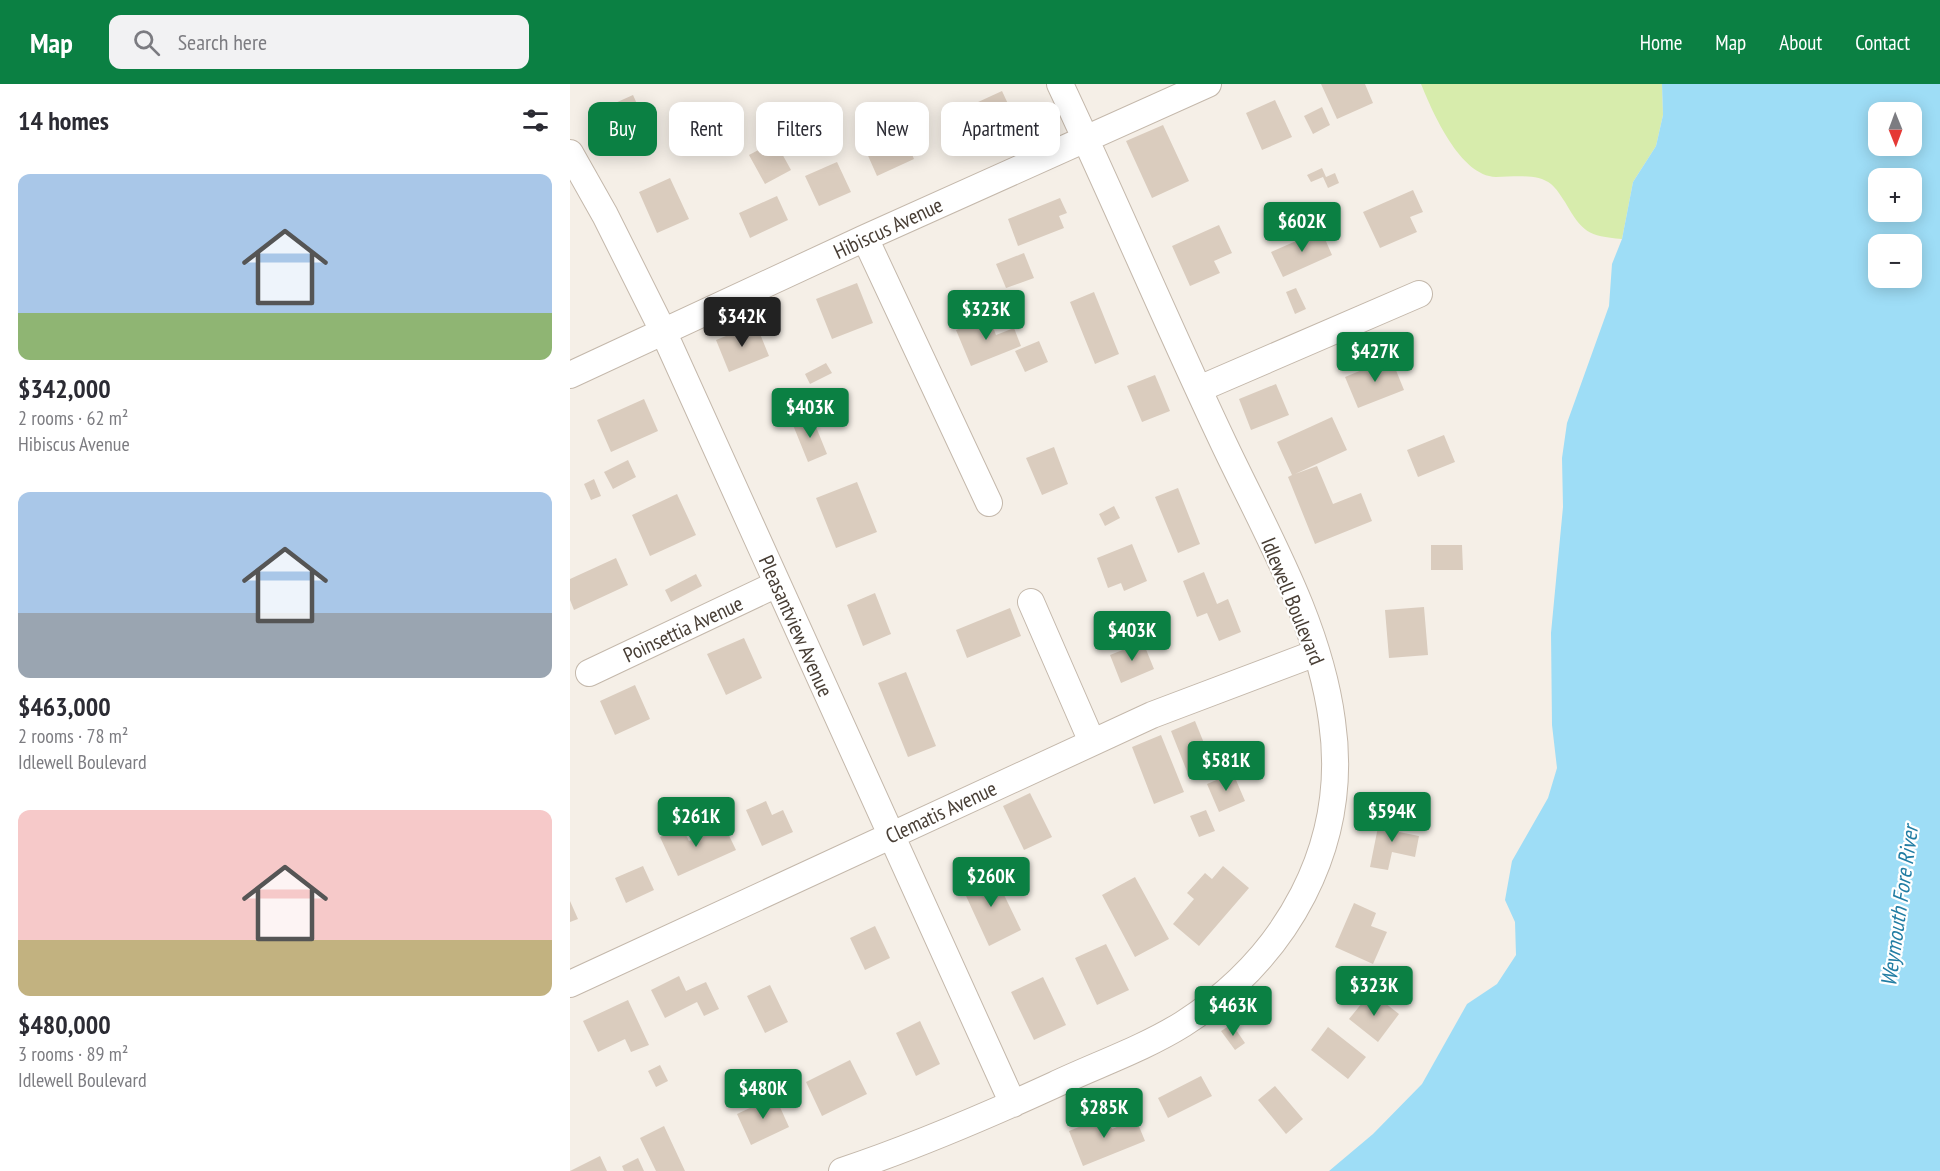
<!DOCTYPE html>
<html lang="en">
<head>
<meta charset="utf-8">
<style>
  :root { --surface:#fff; --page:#f2f2f3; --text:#2b2b33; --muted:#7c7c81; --accent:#0b8043 }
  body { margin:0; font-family:"PT Sans Narrow",sans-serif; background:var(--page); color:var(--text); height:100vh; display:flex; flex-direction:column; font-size:22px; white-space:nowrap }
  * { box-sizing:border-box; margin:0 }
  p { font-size:20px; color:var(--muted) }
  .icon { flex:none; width:33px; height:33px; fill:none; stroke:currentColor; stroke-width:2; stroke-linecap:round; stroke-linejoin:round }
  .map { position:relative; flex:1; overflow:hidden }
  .side { display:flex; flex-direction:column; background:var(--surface); width:570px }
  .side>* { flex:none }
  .guide { position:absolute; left:18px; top:18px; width:570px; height:54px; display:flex; gap:12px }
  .needle { width:39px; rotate:179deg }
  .buttons { position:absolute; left:1298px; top:18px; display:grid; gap:12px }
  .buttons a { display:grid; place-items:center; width:54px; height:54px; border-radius:12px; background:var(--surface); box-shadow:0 3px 15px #0003; font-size:30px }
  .price { position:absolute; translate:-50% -51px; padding:0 14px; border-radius:6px; background:var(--accent); color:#fff; font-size:20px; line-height:39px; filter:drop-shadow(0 2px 3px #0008) }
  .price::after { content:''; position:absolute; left:50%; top:36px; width:18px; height:14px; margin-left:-9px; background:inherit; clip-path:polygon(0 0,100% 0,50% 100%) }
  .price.selected { background:#222; color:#fff }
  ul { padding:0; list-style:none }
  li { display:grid; align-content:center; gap:12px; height:318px; padding:0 18px }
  li span { display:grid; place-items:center; height:186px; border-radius:12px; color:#555 }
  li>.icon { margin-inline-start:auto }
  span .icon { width:108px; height:108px; fill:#fffc; stroke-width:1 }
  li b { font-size:26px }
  h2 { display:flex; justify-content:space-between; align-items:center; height:72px; padding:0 18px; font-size:26px }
  .pill { padding:0 21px; border-radius:12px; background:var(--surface); box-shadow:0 3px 15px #0003; font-size:21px; line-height:54px }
  .pill.selected { background:var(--accent); color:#fff }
  header { display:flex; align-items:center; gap:36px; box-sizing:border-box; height:84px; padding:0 30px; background:var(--accent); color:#fff }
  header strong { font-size:28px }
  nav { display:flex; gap:33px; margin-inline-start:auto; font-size:21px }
  .search { width:420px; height:54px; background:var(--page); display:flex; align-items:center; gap:15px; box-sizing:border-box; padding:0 21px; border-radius:12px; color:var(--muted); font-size:22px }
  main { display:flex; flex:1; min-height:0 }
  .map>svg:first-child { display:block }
  .green { fill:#d7ecac }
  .water { fill:#9eddf6; fill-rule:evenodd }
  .building { fill:#daccbe }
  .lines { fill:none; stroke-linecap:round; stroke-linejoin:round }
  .street-casing { stroke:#c4b8ab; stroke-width:28 }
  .street { stroke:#fff; stroke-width:26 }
  .labels { text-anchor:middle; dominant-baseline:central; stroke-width:4.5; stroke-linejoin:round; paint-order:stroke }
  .street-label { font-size:21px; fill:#483e35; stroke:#fff }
  .water-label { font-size:22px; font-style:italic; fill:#227da3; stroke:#fff }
</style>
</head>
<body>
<header>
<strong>Map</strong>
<div class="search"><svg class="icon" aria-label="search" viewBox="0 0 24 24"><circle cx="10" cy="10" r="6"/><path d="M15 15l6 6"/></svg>Search here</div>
<nav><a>Home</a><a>Map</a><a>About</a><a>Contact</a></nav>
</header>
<main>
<section class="side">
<h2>14 homes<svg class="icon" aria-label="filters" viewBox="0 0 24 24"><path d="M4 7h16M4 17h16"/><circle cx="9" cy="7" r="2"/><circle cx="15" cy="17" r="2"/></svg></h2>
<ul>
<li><span style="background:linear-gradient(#a9c7e8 75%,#8fb573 0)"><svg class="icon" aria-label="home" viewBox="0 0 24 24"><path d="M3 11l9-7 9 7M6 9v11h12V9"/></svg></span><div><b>$342,000</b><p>2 rooms · 62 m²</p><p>Hibiscus Avenue</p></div></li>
<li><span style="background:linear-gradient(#a9c7e8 65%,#9aa5b1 0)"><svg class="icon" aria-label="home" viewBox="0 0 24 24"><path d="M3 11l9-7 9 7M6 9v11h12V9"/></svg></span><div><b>$463,000</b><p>2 rooms · 78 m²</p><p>Idlewell Boulevard</p></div></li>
<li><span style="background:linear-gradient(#f6c9c9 70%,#c2b280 0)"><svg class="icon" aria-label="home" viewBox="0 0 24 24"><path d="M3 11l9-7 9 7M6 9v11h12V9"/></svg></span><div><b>$480,000</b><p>3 rooms · 89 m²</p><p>Idlewell Boulevard</p></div></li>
</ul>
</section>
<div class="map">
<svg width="1370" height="1087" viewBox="0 0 1370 1087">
  <rect width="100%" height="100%" fill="#f5efe7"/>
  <path class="green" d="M 851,0 L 1092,0 L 1093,31 L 1086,62 L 1063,98 L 1052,155 C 1018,152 1012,148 995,118 C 991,112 986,104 981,100 C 967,89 943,93 926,93 C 890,92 863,29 851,0 Z"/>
  <path class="water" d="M 1092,0 L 1370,0 L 1370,1087 L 759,1087 L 803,1050 L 852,1000 L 897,920 L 927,900 L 946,871 L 945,838 L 935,816 L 942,777 L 978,714 L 987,684 L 982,641 L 981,549 L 993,423 L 992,374 L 997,339 L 1039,222 L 1042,180 L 1052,155 L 1063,98 L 1086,62 L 1093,31 ZM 1308,28 L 1341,28 L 1341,62 L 1308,62 ZM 1308,94 L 1341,94 L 1341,128 L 1308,128 ZM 1308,160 L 1341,160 L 1341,194 L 1308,194 Z"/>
  <path class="building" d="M 751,0 L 795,0 L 803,19 L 767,35 Z
    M 432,7 L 446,37 L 395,60 L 382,30 Z
    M 63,11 L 77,42 L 39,60 L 25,28 Z
    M 705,16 L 722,53 L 692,66 L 676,29 Z
    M 752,23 L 760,41 L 743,50 L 734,32 Z
    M 308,40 L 315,58 L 333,50 L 344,75 L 307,92 L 288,49 Z
    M 593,41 L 619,97 L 582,114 L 556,57 Z
    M 205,57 L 221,86 L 195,100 L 179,71 Z
    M 267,78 L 281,108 L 249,122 L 235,92 Z
    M 752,84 L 756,93 L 765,89 L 769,99 L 758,104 L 753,93 L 741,98 L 737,91 Z
    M 100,94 L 119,135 L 87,149 L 69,108 Z
    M 843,106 L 853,128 L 840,133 L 847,148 L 810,164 L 793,128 Z
    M 207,112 L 218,136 L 180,154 L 169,129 Z
    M 490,114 L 497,129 L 489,132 L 494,144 L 448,162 L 438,135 Z
    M 649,141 L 662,169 L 644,177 L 650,189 L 620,202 L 602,162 Z
    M 751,146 L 762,171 L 713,193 L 701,168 Z
    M 454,169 L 464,194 L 436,204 L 426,180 Z
    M 287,199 L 303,239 L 262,255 L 246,215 Z
    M 726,204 L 736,225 L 725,230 L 716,208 Z
    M 524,208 L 549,270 L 525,280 L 500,218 Z
    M 419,233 L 426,251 L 444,244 L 451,262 L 401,282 L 386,246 Z
    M 186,240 L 199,272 L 159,288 L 146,256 Z
    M 469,257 L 478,278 L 455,288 L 445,267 Z
    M 821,274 L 834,306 L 788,324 L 775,293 Z
    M 256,279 L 262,289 L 240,300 L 235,290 Z
    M 585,291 L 600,327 L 572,338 L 557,302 Z
    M 706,300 L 719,331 L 681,346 L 669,315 Z
    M 74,315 L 88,347 L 41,368 L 27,336 Z
    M 242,333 L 257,370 L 238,378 L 223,341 Z
    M 762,333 L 777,366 L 725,390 L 747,382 L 763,420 L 791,409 L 802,437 L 745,460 L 718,393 L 722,391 L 707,358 Z
    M 874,351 L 885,378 L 848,393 L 837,366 Z
    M 484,363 L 498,400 L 472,411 L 456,374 Z
    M 58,376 L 66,393 L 43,405 L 34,388 Z
    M 24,395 L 31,412 L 21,416 L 14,400 Z
    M 287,398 L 307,448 L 266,464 L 246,414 Z
    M 608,404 L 630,460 L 608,469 L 585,413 Z
    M 107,410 L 126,451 L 80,472 L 62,431 Z
    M 544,422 L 550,434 L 535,442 L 529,430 Z
    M 562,460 L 577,497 L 554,507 L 551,499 L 538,504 L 527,474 Z
    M 861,461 L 892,461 L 893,486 L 861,486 Z
    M 46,474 L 58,501 L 4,526 L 0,516 L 0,495 Z
    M 634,488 L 647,520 L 658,515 L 671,548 L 649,557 L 637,529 L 627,533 L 613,497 Z
    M 126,490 L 132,502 L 101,518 L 95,506 Z
    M 305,509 L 321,550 L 293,562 L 277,521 Z
    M 854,523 L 858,571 L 819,574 L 815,526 Z
    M 440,524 L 451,552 L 397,574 L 386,546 Z
    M 174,554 L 192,594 L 156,611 L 137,570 Z
    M 573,558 L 584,585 L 551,599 L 540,571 Z
    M 336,588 L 366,662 L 338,673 L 308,599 Z
    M 65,601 L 80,635 L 45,651 L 30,617 Z
    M 625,637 L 638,669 L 645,666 L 651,682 L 620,695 L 601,647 Z
    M 591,651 L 614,708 L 584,720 L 562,663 Z
    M 663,689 L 675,717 L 649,728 L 637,700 Z
    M 460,709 L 482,753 L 454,766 L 433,722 Z
    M 196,717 L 202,731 L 213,726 L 223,748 L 192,762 L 176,726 Z
    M 636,726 L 645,747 L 629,753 L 620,732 Z
    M 810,733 L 832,737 L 829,748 L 849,752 L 845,773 L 822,768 L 818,786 L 800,783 Z
    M 154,741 L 166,766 L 108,792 L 90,753 L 112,743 L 119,757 Z
    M 73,782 L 84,806 L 56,819 L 45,794 Z
    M 653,782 L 679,804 L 629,862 L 603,840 L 624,815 L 617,809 L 635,789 L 642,795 Z
    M 422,786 L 451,846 L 419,862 L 391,801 Z
    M 565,793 L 599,855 L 565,873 L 532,811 Z
    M 0,817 L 8,835 L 0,838 Z
    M 784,819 L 806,829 L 801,842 L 817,848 L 803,880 L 765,863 Z
    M 305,842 L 320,874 L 295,886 L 280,854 Z
    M 536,860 L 559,906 L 527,921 L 505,874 Z
    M 109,892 L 116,907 L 136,898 L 149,925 L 134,932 L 127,918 L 95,934 L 81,906 Z
    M 473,893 L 496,941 L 464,956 L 441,908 Z
    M 200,901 L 218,938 L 195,949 L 177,912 Z
    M 801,908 L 829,930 L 808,958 L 779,935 Z
    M 58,916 L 79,961 L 61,968 L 55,955 L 28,968 L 13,937 Z
    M 350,937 L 370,980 L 346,992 L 326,949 Z
    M 662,940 L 675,959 L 665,966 L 651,947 Z
    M 758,943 L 796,973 L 778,995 L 741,966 Z
    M 280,976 L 297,1010 L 252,1032 L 236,998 Z
    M 90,981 L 98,997 L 86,1003 L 78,987 Z
    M 631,992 L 642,1012 L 598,1034 L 588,1014 Z
    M 705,1002 L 733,1035 L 716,1050 L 688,1016 Z
    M 205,1012 L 219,1043 L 181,1061 L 167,1030 Z
    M 536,1032 L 542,1045 L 566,1035 L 575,1057 L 513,1082 L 499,1047 Z
    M 94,1042 L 115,1087 L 86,1087 L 70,1054 Z
    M 30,1072 L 37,1087 L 0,1087 Z
    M 68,1074 L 74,1087 L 54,1087 L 52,1082 Z"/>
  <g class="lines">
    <defs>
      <path id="street" d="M 0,69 L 35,131 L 94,249 L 443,1020
        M 295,154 L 419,419
        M 0,291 L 295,154 L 638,0
        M 629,305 L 849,210
        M 461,518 L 522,658
        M 19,589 L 207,500
        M 0,900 L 582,631 L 746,569
        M 272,1087 C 344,1063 414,1033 484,1001 C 526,981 573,965 613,940 C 717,873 780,762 762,637 C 749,538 695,447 653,358 C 597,240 546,119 490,0"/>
    </defs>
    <use href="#street" class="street-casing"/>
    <use href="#street" class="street"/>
  </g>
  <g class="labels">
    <g class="street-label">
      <text transform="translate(318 144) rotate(-25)">Hibiscus Avenue</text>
      <text transform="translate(723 517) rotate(68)">Idlewell Boulevard</text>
      <text transform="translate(226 542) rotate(66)">Pleasantview Avenue</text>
      <text transform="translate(113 545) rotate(-25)">Poinsettia Avenue</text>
      <text transform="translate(371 728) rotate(-25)">Clematis Avenue</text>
    </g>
    <g class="water-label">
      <text transform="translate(1329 822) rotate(-82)">Weymouth Fore River</text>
    </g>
  </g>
</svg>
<div class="buttons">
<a><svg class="needle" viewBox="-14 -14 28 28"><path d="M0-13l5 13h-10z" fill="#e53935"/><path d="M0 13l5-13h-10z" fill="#7c7c81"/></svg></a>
<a>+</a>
<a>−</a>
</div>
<b class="price" style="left:732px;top:169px">$602K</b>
<b class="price" style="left:416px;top:257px">$323K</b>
<b class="price selected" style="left:172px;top:264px">$342K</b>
<b class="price" style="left:805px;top:299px">$427K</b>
<b class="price" style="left:240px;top:355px">$403K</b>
<b class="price" style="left:562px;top:578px">$403K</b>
<b class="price" style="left:656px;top:708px">$581K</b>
<b class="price" style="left:822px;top:759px">$594K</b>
<b class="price" style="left:126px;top:764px">$261K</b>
<b class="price" style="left:421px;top:824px">$260K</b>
<b class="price" style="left:804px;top:933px">$323K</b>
<b class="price" style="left:663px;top:953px">$463K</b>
<b class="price" style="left:193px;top:1036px">$480K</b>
<b class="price" style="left:534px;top:1055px">$285K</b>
<div class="guide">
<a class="pill selected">Buy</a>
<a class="pill">Rent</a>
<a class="pill">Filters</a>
<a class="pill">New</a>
<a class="pill">Apartment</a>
</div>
</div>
</main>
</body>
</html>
